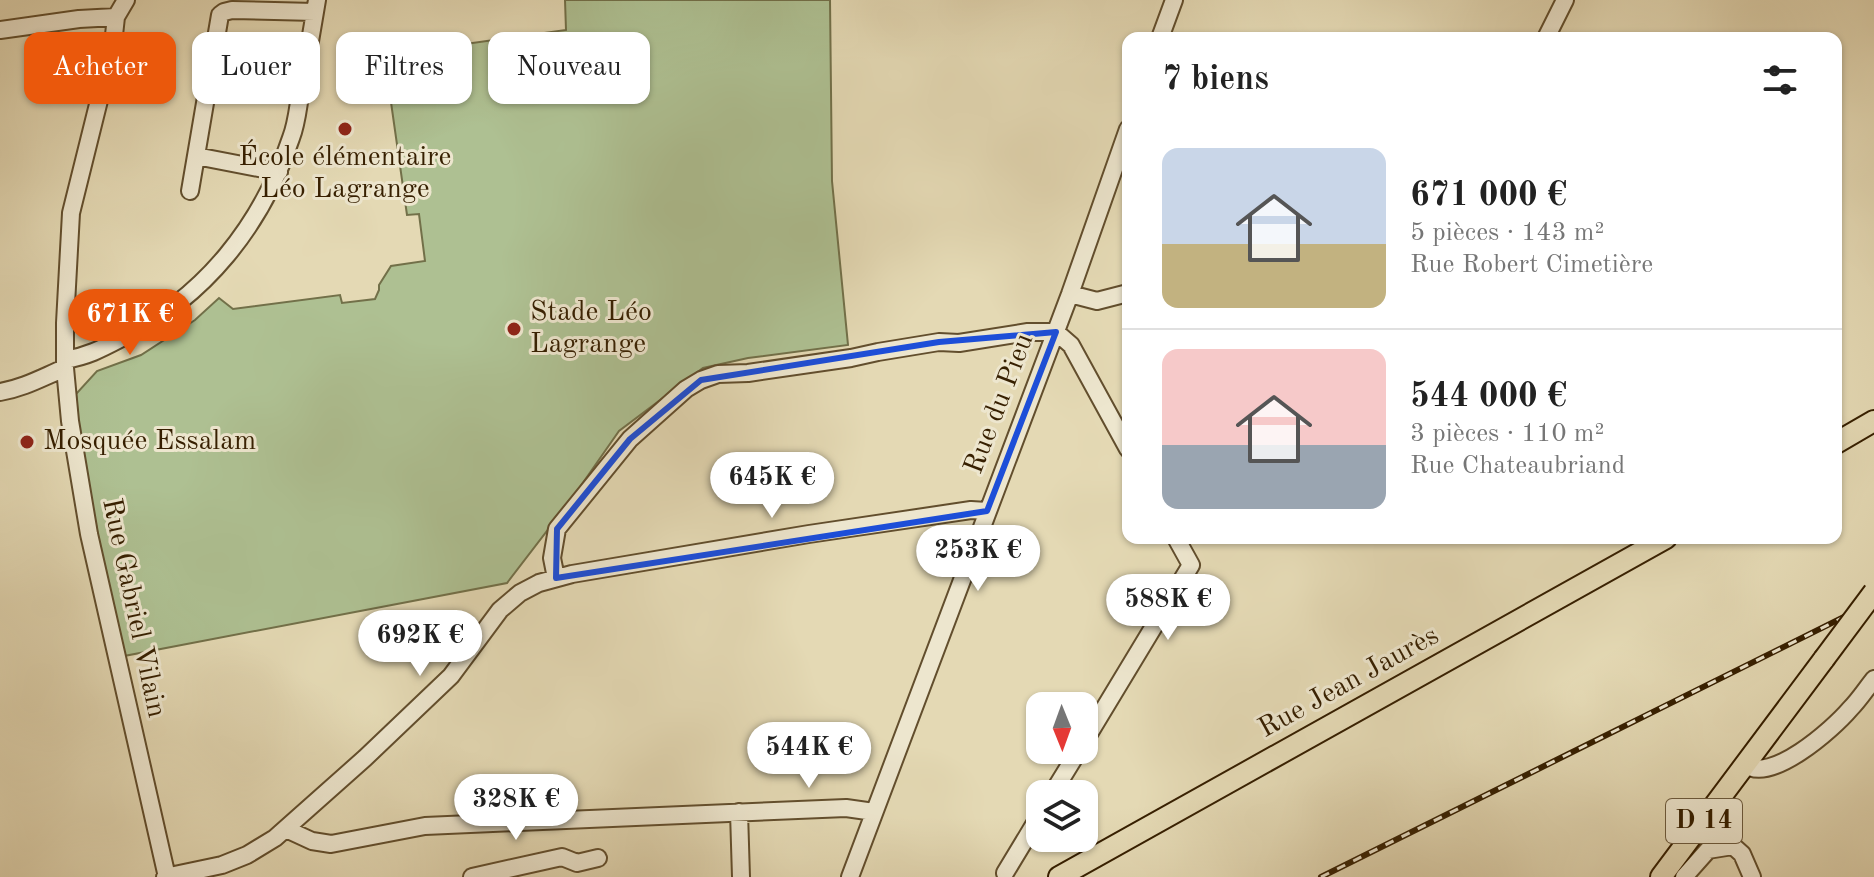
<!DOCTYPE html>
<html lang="fr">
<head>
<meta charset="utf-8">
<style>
  :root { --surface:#fff; --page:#f2f2f2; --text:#222; --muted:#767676; --line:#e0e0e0; --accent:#ea580c }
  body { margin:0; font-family:"Old Standard TT",serif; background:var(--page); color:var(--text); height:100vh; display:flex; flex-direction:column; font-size:30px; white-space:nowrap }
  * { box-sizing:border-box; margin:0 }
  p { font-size:26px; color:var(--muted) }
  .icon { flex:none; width:44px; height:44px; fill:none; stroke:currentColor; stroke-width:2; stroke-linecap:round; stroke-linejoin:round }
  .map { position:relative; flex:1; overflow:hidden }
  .panel { position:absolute; left:1122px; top:32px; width:720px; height:512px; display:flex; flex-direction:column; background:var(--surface); border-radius:16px; box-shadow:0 2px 6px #0004 }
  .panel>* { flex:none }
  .hud { position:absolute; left:24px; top:32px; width:760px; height:72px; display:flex; gap:16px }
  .needle { width:52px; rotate:179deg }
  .controls { position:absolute; left:1026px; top:692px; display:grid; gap:16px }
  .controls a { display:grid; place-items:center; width:72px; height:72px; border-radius:16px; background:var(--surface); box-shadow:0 2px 6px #0004; font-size:40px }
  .price { position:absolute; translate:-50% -68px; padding:0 18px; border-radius:28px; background:#fff; color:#222; font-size:26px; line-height:52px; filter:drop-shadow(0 2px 4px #0008) }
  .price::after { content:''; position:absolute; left:50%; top:48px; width:24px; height:18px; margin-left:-12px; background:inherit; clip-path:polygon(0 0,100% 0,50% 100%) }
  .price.selected { background:var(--accent); color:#fff }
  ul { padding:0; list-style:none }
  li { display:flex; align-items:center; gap:24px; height:200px; padding:0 40px }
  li+li { border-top:2px solid var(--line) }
  li span { display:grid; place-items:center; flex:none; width:224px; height:160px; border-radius:16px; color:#555 }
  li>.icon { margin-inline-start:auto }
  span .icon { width:96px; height:96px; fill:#fffc; stroke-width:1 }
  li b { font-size:34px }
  h2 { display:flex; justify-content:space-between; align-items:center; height:96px; padding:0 40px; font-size:34px }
  .tag { padding:0 28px; border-radius:16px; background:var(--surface); box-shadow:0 2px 6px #0004; font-size:28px; line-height:72px }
  .tag.selected { background:var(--accent); color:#fff }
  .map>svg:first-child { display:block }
  .green { fill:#aec092; stroke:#727049; stroke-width:2 }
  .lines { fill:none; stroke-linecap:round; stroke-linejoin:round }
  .minor-casing { stroke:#624e2d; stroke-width:20 }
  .major-casing { stroke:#361f00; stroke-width:24 }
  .minor { stroke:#ede6ce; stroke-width:16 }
  .major { stroke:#e4d9b4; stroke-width:20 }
  .rail-casing { stroke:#361f00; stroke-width:6 }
  .rail { stroke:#ede6ce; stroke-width:3; stroke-dasharray:9; stroke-linecap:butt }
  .major-bridge-casing { stroke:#361f00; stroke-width:24; stroke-linecap:butt }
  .major-bridge { stroke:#e4d9b4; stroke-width:20 }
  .marked { fill:none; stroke:#1d4ed8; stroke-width:6; stroke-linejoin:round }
  .poi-dot { fill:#8f2418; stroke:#ede6ce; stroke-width:3 }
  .labels { text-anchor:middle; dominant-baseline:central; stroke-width:6; stroke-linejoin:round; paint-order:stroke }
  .shield { fill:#ede6ce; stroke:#6d5b3e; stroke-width:2 }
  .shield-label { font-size:26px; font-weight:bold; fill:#361f00 }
  .poi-label { font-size:28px; fill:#361f00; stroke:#ede6ce; text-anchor:start }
  .street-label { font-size:28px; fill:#361f00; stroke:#ede6ce }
</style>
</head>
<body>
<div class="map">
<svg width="1874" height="877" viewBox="0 0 1874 877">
  <rect width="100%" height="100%" fill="#e4d9b4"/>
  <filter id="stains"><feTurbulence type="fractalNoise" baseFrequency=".0025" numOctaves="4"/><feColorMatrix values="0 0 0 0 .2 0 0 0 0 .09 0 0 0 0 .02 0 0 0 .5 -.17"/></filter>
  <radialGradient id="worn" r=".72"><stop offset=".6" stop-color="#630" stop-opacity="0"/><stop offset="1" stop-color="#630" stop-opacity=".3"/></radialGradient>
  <path class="green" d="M 565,0 L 830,0 L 832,181 L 848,345 L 748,358 L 703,368 L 619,431 L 573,497 L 507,583 L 124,656 L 100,546 L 80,440 L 76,394 L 97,371 L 141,355 L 195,320 L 219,298 L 233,309 L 340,295 L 342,303 L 375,299 L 379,290 L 379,285 L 391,266 L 425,261 L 419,214 L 407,215 L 384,53 L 401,53 L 566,30 Z"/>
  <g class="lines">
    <defs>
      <path id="minor" d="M 126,0 L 116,17 L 113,44 L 71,213 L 65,323 L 65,368 L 70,421 L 89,534 L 167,877
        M 0,30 L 79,19 L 116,17
        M 1160,38 L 1174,0
        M 1546,38 L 1565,0
        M 213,56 L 305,71
        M 196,156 L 279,172
        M 190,191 L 220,15 L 224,12 L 232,10 L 315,12
        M 1070,294 L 1097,301 L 1128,293
        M 65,360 C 88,356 101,349 122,338 C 205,297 262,225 291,138 C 297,123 298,106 301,90 C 307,60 312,30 317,0
        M 0,392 C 24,388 43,377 65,368
        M 556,578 L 552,558 L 557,529 L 630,439 L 686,389 L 701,380 L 718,374 L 748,373 L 851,358 L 878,352 L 939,342 L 959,343 L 1028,332 L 1056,332 L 1071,345 L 1128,449
        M 1084,742 L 1191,565 L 1176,538
        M 1745,764 C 1770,785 1833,729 1850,709 C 1859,700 1866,689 1874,679
        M 1052,794 L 1079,750
        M 739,812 L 741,877
        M 286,829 L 312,841 L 331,844 L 425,826 L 846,808 L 874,812
        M 1005,873 L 1040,815
        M 165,877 L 222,865 L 247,855 L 275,838 L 365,758 L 451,676 L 500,610 L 520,593 L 539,583 L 572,574 L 809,534 L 971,510 L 987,511
        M 472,877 L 562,857 L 577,863 L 598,858
        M 850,877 L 1070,294 L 1128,129
        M 1684,877 L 1708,850 L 1733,846 L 1742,854 L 1752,877"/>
      <path id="major" d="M 1836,443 L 1874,421
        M 1059,877 L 1666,538
        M 1661,877 L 1824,659"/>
    </defs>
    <use href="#minor" class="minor-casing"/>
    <use href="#major" class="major-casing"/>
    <use href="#minor" class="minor"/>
    <use href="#major" class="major"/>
    <defs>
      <path id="rail" d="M 1321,877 L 1874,602"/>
    </defs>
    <use href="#rail" class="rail-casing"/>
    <use href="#rail" class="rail"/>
    <defs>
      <path id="major-bridge" d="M 1824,659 L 1874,592"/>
    </defs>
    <use href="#major-bridge" class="major-bridge-casing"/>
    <use href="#major-bridge" class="major-bridge"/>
  </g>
  <path class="marked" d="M 1056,332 L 987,511 L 556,578 L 557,529 L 630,439 L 701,380 L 939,342 Z"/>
  <g class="poi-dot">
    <circle cx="345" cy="129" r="8"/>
    <circle cx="514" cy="329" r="8"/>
    <circle cx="27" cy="442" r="8"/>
  </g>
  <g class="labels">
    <rect class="shield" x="1666" y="799" width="76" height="44" rx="6"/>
    <g class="shield-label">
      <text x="1704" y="821">D 14</text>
    </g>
    <g class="poi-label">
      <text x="345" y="158" text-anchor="middle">École élémentaire<tspan x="345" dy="32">Léo Lagrange</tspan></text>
      <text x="530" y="313">Stade Léo<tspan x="530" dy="32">Lagrange</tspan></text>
      <text x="43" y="442">Mosquée Essalam</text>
    </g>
    <g class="street-label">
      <text transform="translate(1000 404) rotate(-69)">Rue du Pieu</text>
      <text transform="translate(133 608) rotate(78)">Rue Gabriel Vilain</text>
      <text transform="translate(1349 683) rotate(-29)">Rue Jean Jaurès</text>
    </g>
  </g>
  <rect width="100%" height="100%" filter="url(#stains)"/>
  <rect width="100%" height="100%" fill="url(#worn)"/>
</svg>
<div class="controls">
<a><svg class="needle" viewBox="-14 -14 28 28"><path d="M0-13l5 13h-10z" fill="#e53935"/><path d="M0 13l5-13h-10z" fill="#767676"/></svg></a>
<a><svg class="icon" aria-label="layers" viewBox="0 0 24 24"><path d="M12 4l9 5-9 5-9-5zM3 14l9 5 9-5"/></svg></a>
</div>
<b class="price selected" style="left:130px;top:357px">671K €</b>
<b class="price" style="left:772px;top:520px">645K €</b>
<b class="price" style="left:978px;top:593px">253K €</b>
<b class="price" style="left:1168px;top:642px">588K €</b>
<b class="price" style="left:420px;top:678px">692K €</b>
<b class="price" style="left:809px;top:790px">544K €</b>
<b class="price" style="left:516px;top:842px">328K €</b>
<div class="hud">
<a class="tag selected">Acheter</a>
<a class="tag">Louer</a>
<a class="tag">Filtres</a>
<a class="tag">Nouveau</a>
</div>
<section class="panel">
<h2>7 biens<svg class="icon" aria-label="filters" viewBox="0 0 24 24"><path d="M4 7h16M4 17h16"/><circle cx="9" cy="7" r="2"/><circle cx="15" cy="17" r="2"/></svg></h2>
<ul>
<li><span style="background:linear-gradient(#c9d6e8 60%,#c2b280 0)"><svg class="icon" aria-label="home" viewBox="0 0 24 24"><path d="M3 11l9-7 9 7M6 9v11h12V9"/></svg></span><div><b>671 000 €</b><p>5 pièces · 143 m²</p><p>Rue Robert Cimetière</p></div></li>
<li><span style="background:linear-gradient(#f6c9c9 60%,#9aa5b1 0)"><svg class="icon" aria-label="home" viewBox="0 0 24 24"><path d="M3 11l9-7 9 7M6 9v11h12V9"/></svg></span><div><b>544 000 €</b><p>3 pièces · 110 m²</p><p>Rue Chateaubriand</p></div></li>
</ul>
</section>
</div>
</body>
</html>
